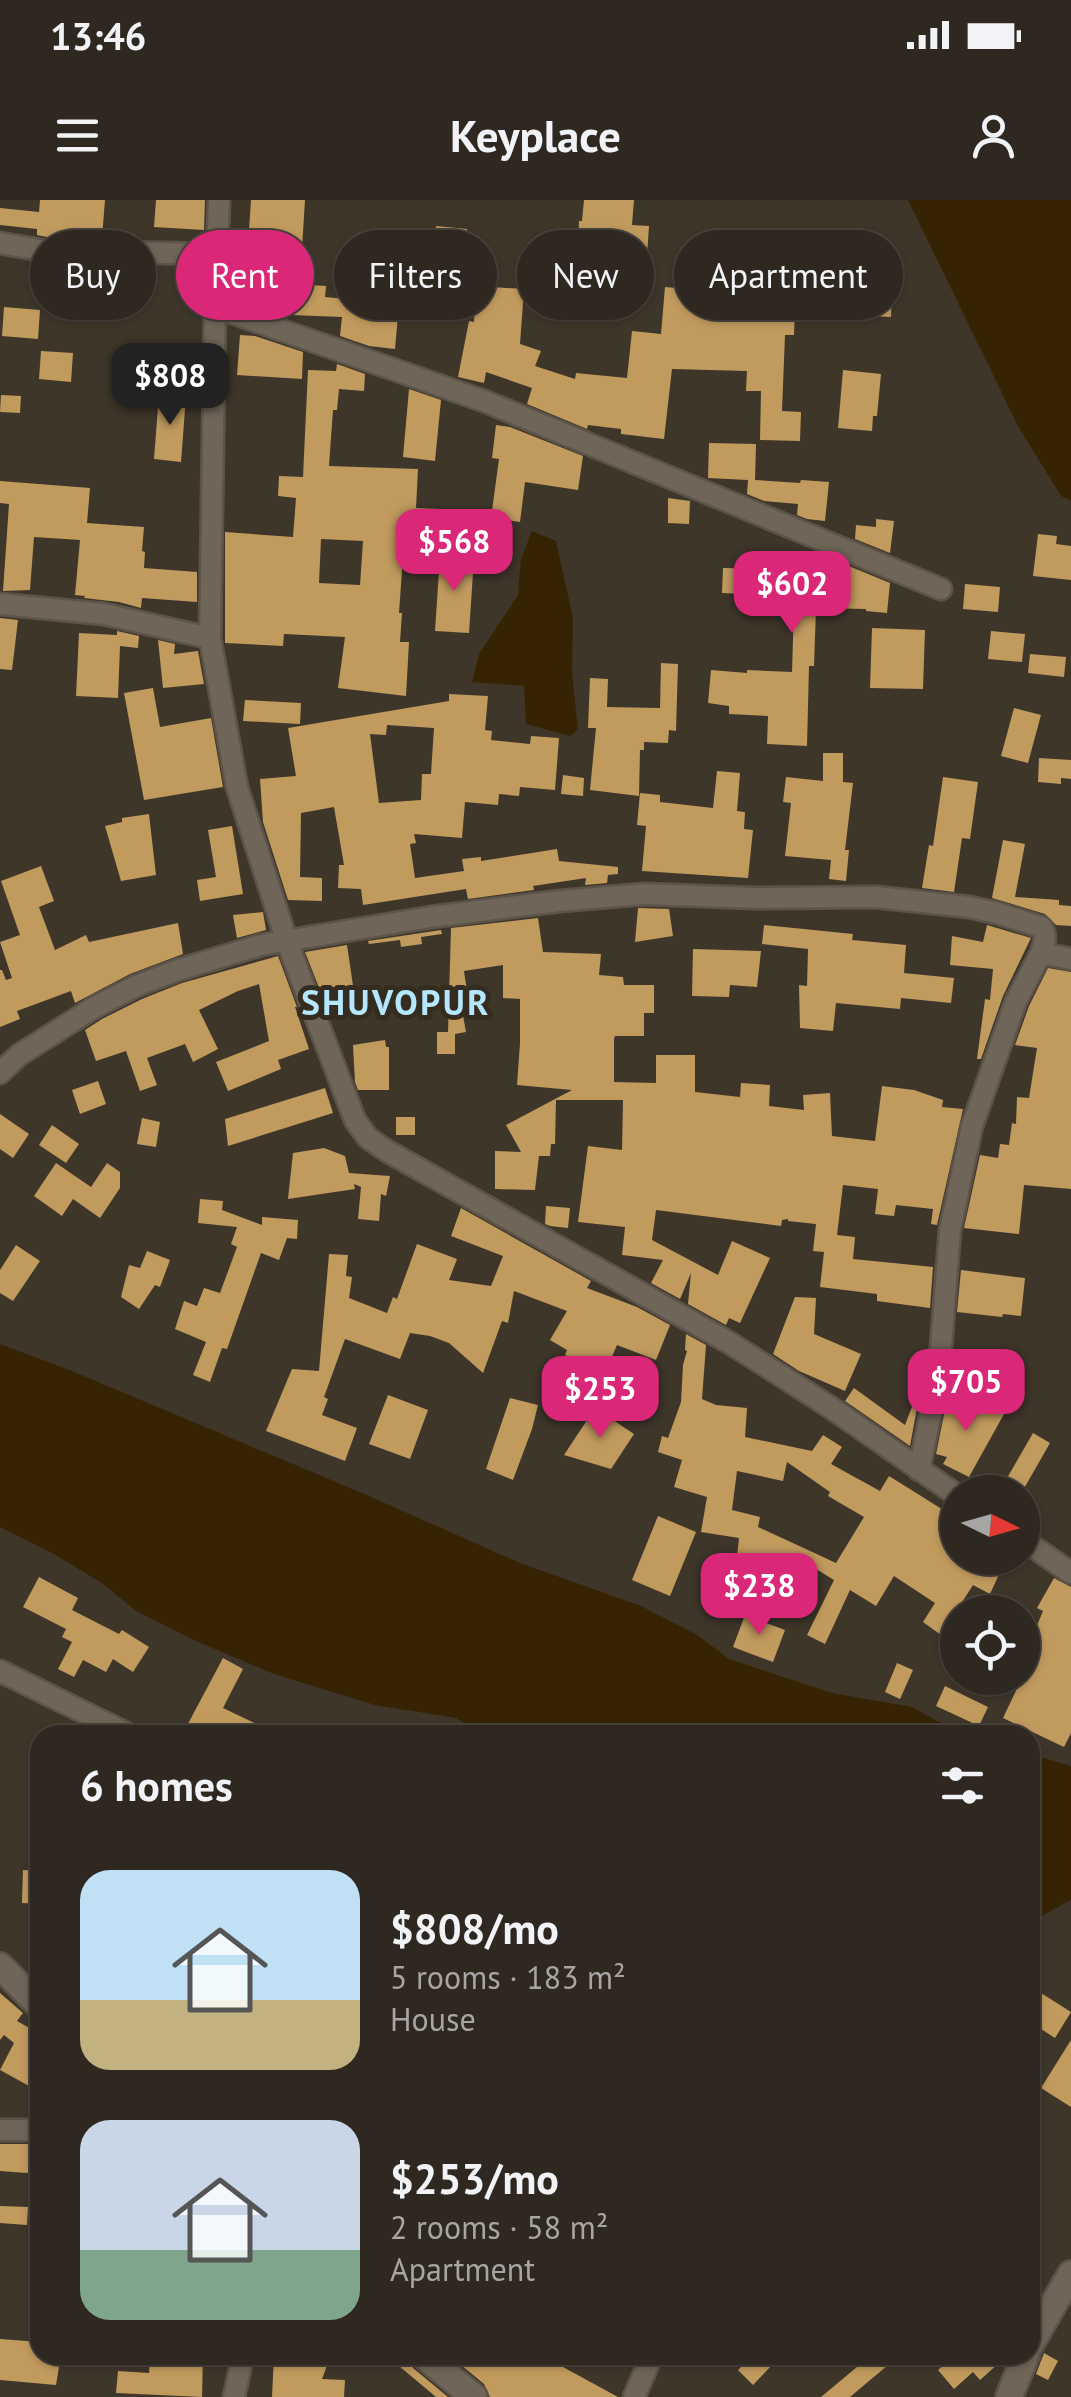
<!DOCTYPE html>
<html lang="en">
<head>
<meta charset="utf-8">
<style>
  :root { --surface:#2f2820; --page:#373029; --text:#f1f3f6; --muted:#a7a6a5; --line:#4a443e; --accent:#db2777 }
  body { margin:0; font-family:"PT Sans",sans-serif; background:var(--page); color:var(--text); height:100vh; display:flex; flex-direction:column; font-size:38px; white-space:nowrap }
  * { box-sizing:border-box; margin:0 }
  p { font-size:32px; color:var(--muted) }
  .icon { flex:none; width:55px; height:55px; fill:none; stroke:currentColor; stroke-width:2; stroke-linecap:round; stroke-linejoin:round }
  .map { position:relative; flex:1; overflow:hidden }
  .panel { position:absolute; left:30px; top:1525px; width:1010px; height:640px; display:flex; flex-direction:column; background:var(--surface); border-radius:30px; box-shadow:0 2px 8px #0004,0 0 0 2px var(--line) }
  .panel>* { flex:none }
  .banner { position:absolute; left:30px; top:30px; width:1012px; height:90px; display:flex; gap:20px }
  .needle { width:65px; rotate:95deg }
  .controls { position:absolute; left:940px; top:1275px; display:grid; gap:20px }
  .controls a { display:grid; place-items:center; width:100px; height:100px; border-radius:50%; background:var(--surface); box-shadow:0 2px 8px #0004,0 0 0 2px var(--line); font-size:50px }
  .price { position:absolute; translate:-50% -85px; padding:0 22px; border-radius:20px; background:var(--accent); color:#fff; font-size:32px; line-height:65px; filter:drop-shadow(0 2px 5px #0008) }
  .price::after { content:''; position:absolute; left:50%; top:60px; width:30px; height:22px; margin-left:-15px; background:inherit; clip-path:polygon(0 0,100% 0,50% 100%) }
  .price.active { background:#222; color:#fff }
  ul { padding:0; list-style:none }
  li { display:flex; align-items:center; gap:30px; height:250px; padding:0 50px }
  li span { display:grid; place-items:center; flex:none; width:280px; height:200px; border-radius:30px; color:#555 }
  li>.icon { margin-inline-start:auto }
  span .icon { width:120px; height:120px; fill:#fffc; stroke-width:1 }
  li b { font-size:42px }
  h2 { display:flex; justify-content:space-between; align-items:center; height:120px; padding:0 50px; font-size:42px }
  .chip { padding:0 35px; border-radius:45px; background:var(--surface); box-shadow:0 2px 8px #0004,0 0 0 2px var(--line); font-size:35px; line-height:90px }
  .chip.active { background:var(--accent); color:#fff }
  .status { display:flex; justify-content:space-between; align-items:center; height:70px; padding:0 50px; background:var(--surface); direction:ltr }
  .status svg { height:28px; fill:currentColor }
  header { display:flex; justify-content:space-between; align-items:center; height:130px; padding:0 50px; background:var(--surface); font-size:45px; font-weight:700 }
  .map>svg:first-child { display:block }
  .water { fill:#362303 }
  .building { fill:#c19a5e; fill-rule:evenodd }
  .lines { fill:none; stroke-linecap:round; stroke-linejoin:round }
  .minor-casing { stroke:#5c5449; stroke-width:25 }
  .tertiary-casing { stroke:#5c5449; stroke-width:30 }
  .minor { stroke:#6f6558; stroke-width:20 }
  .tertiary { stroke:#6f6558; stroke-width:25 }
  .labels { text-anchor:middle; dominant-baseline:central; stroke-width:10; stroke-linejoin:round; paint-order:stroke }
  .district-label { font-size:35px; font-weight:bold; letter-spacing:2.5px; fill:#b4e7fd; stroke:#352c20 }
</style>
</head>
<body>
<div class="status"><b>13:46</b><svg viewBox="0 0 49 12"><path d="M0 12V9h3v3zM5 12V6h3v6zM10 12V3h3v9zM15 12V0h3v12zM26 1h20v11H26zM47 4h2v5h-2z"/></svg></div>
<header><svg class="icon" aria-label="menu" viewBox="0 0 24 24"><path d="M4 6h16M4 12h16M4 18h16"/></svg>Keyplace<svg class="icon" aria-label="person" viewBox="0 0 24 24"><circle cx="12" cy="8" r="4"/><path d="M4 21q1-7 8-7t8 7"/></svg></header>
<div class="map">
<svg width="1071" height="2197" viewBox="0 0 1071 2197">
  <rect width="100%" height="100%" fill="#3f362a"/>
  <path class="water" d="M 908,0 L 1071,0 L 1071,301 L 1061,296 L 1018,226 Z
    M 532,331 L 556,341 L 573,418 L 572,472 L 578,530 L 570,536 L 526,524 L 524,486 L 472,482 L 479,454 L 518,395 L 521,359 Z
    M 0,1144 L 72,1171 L 362,1293 L 520,1363 L 641,1406 L 697,1435 L 729,1459 L 832,1493 L 912,1507 L 939,1522 L 976,1535 L 485,1535 L 456,1518 L 375,1505 L 274,1474 L 196,1441 L 136,1411 L 103,1384 L 54,1354 L 0,1327 Z
    M 1030,1554 L 1071,1566 L 1071,1700 L 1030,1722 Z"/>
  <path class="building" d="M 40,0 L 105,0 L 102,38 L 47,37 L 37,35 L 37,29 L 0,25 L 0,8 L 39,12 Z
    M 156,0 L 205,0 L 204,30 L 154,27 Z
    M 251,0 L 305,0 L 302,48 L 248,45 Z
    M 584,0 L 634,0 L 632,25 L 649,26 L 647,56 L 630,55 L 630,59 L 600,57 L 601,49 L 578,47 L 579,21 L 582,21 Z
    M 436,26 L 467,29 L 465,53 L 434,50 Z
    M 546,56 L 564,58 L 561,89 L 543,87 Z
    M 872,58 L 893,59 L 891,117 L 870,116 Z
    M 805,64 L 840,68 L 836,110 L 801,106 Z
    M 293,84 L 326,86 L 325,97 L 399,104 L 395,149 L 369,146 L 340,136 L 342,117 L 292,115 Z
    M 476,86 L 524,89 L 520,144 L 541,151 L 535,166 L 575,179 L 576,173 L 627,178 L 632,131 L 661,134 L 665,87 L 709,91 L 708,105 L 795,107 L 794,135 L 785,135 L 782,211 L 801,212 L 800,241 L 760,240 L 761,191 L 746,191 L 747,171 L 672,169 L 664,239 L 621,234 L 621,229 L 588,225 L 587,229 L 527,204 L 532,188 L 486,172 L 484,183 L 458,177 L 469,121 L 474,122 Z
    M 4,107 L 40,110 L 38,139 L 2,136 Z
    M 240,135 L 255,136 L 303,152 L 302,179 L 237,175 Z
    M 41,151 L 73,153 L 71,182 L 39,179 Z
    M 337,164 L 365,174 L 364,191 L 339,189 L 337,210 L 333,210 L 329,266 L 418,269 L 416,308 L 440,309 L 438,344 L 404,342 L 399,413 L 402,413 L 400,442 L 409,442 L 406,496 L 338,488 L 345,437 L 284,434 L 283,446 L 225,443 L 225,332 L 293,337 L 296,298 L 278,296 L 279,276 L 303,277 L 308,170 L 336,171 ZM 321,339 L 363,341 L 360,385 L 319,383 Z
    M 843,170 L 881,174 L 877,216 L 873,216 L 872,231 L 838,228 Z
    M 409,189 L 441,200 L 435,261 L 403,257 Z
    M 159,194 L 186,196 L 181,262 L 154,259 Z
    M 1,195 L 21,196 L 20,213 L 0,212 Z
    M 496,225 L 510,227 L 583,256 L 578,290 L 525,282 L 520,322 L 491,318 L 499,259 L 492,258 Z
    M 709,243 L 756,244 L 755,280 L 800,283 L 801,280 L 829,282 L 825,321 L 807,319 L 797,315 L 798,304 L 764,301 L 747,294 L 748,280 L 708,278 Z
    M 0,281 L 90,288 L 87,323 L 144,327 L 142,351 L 145,352 L 144,368 L 197,372 L 197,402 L 142,398 L 141,408 L 119,402 L 84,398 L 85,396 L 75,395 L 80,340 L 34,337 L 30,390 L 3,391 L 9,304 L 0,303 Z
    M 668,298 L 690,301 L 689,324 L 668,323 Z
    M 876,319 L 894,321 L 890,353 L 855,339 L 856,325 L 876,327 Z
    M 1038,334 L 1057,336 L 1056,344 L 1071,346 L 1071,380 L 1033,376 Z
    M 764,353 L 822,355 L 890,383 L 887,413 L 866,411 L 866,409 L 816,408 L 814,466 L 809,466 L 807,546 L 767,544 L 768,516 L 729,514 L 729,506 L 708,503 L 711,470 L 747,473 L 747,470 L 792,472 L 794,406 L 785,406 L 786,394 L 745,390 L 745,394 L 722,393 L 723,368 L 763,369 Z
    M 440,356 L 474,358 L 469,433 L 435,431 Z
    M 965,384 L 1000,387 L 998,412 L 963,409 Z
    M 0,418 L 18,420 L 12,470 L 0,469 Z
    M 872,428 L 925,430 L 923,489 L 870,488 Z
    M 117,431 L 139,436 L 138,448 L 120,446 L 118,498 L 76,496 L 79,433 L 117,435 Z
    M 991,431 L 1025,434 L 1022,462 L 988,459 Z
    M 158,440 L 175,444 L 174,454 L 198,451 L 204,484 L 163,488 Z
    M 1030,454 L 1066,457 L 1064,477 L 1028,473 Z
    M 661,463 L 678,464 L 676,531 L 669,530 L 668,543 L 644,542 L 644,550 L 640,550 L 639,596 L 590,590 L 596,528 L 588,528 L 590,478 L 608,479 L 607,507 L 660,508 Z
    M 153,488 L 160,527 L 211,518 L 223,587 L 144,600 L 124,493 Z
    M 449,494 L 488,496 L 485,530 L 492,531 L 491,540 L 530,544 L 531,536 L 559,538 L 555,590 L 520,587 L 519,596 L 499,594 L 498,605 L 465,602 L 462,638 L 414,634 L 416,643 L 410,644 L 415,678 L 464,671 L 462,659 L 481,657 L 481,661 L 557,649 L 559,661 L 618,667 L 618,674 L 608,675 L 607,683 L 585,685 L 586,678 L 533,686 L 534,690 L 468,699 L 466,689 L 363,705 L 361,689 L 338,688 L 339,665 L 344,665 L 334,607 L 301,613 L 300,677 L 322,678 L 322,701 L 288,700 L 263,622 L 260,579 L 296,576 L 288,528 L 449,501 ZM 387,525 L 434,528 L 431,574 L 422,574 L 421,600 L 379,603 L 370,534 L 386,535 Z
    M 245,500 L 301,503 L 300,524 L 243,521 Z
    M 1014,508 L 1041,515 L 1028,563 L 1001,556 Z
    M 823,553 L 843,553 L 843,582 L 853,583 L 845,650 L 849,650 L 846,681 L 829,679 L 831,660 L 785,656 L 791,603 L 783,602 L 786,577 L 823,581 Z
    M 1039,558 L 1071,560 L 1071,579 L 1061,578 L 1061,584 L 1038,582 Z
    M 717,571 L 740,573 L 737,611 L 745,612 L 744,629 L 753,630 L 748,678 L 642,671 L 646,626 L 637,625 L 640,593 L 660,595 L 660,602 L 713,608 Z
    M 563,575 L 584,578 L 583,596 L 561,594 Z
    M 943,577 L 978,582 L 970,639 L 962,638 L 954,692 L 922,688 L 929,645 L 933,646 Z
    M 149,614 L 156,675 L 121,681 L 105,626 L 122,622 L 122,618 Z
    M 232,626 L 243,694 L 200,701 L 197,680 L 216,677 L 208,630 Z
    M 1003,640 L 1025,644 L 1015,697 L 1059,700 L 1059,705 L 1071,706 L 1071,726 L 1056,725 L 1045,714 L 992,698 Z
    M 41,666 L 54,701 L 39,707 L 55,750 L 86,735 L 89,742 L 178,723 L 183,754 L 130,774 L 75,803 L 71,791 L 17,811 L 20,819 L 0,827 L 0,770 L 2,770 L 6,780 L 12,778 L 0,742 L 20,735 L 1,681 Z
    M 638,708 L 669,709 L 673,736 L 635,742 Z
    M 263,712 L 266,730 L 237,738 L 233,715 Z
    M 538,718 L 543,752 L 601,754 L 599,775 L 623,777 L 624,785 L 654,785 L 654,813 L 644,813 L 644,836 L 615,836 L 614,839 L 614,882 L 656,883 L 656,855 L 695,855 L 695,892 L 740,897 L 741,883 L 770,885 L 769,906 L 804,910 L 803,895 L 830,893 L 832,936 L 875,941 L 882,886 L 914,890 L 943,900 L 942,907 L 963,909 L 937,1025 L 931,1024 L 933,1009 L 896,1005 L 894,1016 L 875,1014 L 878,989 L 843,985 L 837,1035 L 855,1037 L 853,1059 L 933,1067 L 930,1108 L 877,1101 L 877,1094 L 820,1087 L 824,1052 L 813,1051 L 816,1024 L 788,1021 L 788,1019 L 782,1020 L 781,1026 L 656,1010 L 652,1040 L 718,1075 L 732,1041 L 770,1058 L 740,1123 L 729,1118 L 726,1125 L 688,1104 L 691,1073 L 680,1099 L 651,1083 L 663,1060 L 622,1055 L 625,1027 L 578,1022 L 588,946 L 622,950 L 623,900 L 556,900 L 555,944 L 551,944 L 550,956 L 539,956 L 535,990 L 495,989 L 495,951 L 521,952 L 506,925 L 572,890 L 517,885 L 520,843 L 520,799 L 503,798 L 503,765 L 464,771 L 469,804 L 461,805 L 466,832 L 455,834 L 455,854 L 437,854 L 437,832 L 448,832 L 451,728 Z
    M 764,725 L 853,734 L 852,740 L 906,745 L 904,773 L 954,778 L 951,803 L 901,798 L 900,809 L 836,803 L 833,831 L 800,828 L 799,785 L 807,786 L 808,749 L 762,744 Z
    M 987,725 L 1031,738 L 1003,796 L 981,859 L 977,859 L 985,799 L 990,800 L 993,769 L 950,765 L 952,736 L 983,742 Z
    M 441,730 L 442,734 L 421,737 L 422,744 L 401,747 L 400,740 L 369,744 L 368,741 Z
    M 347,745 L 355,799 L 325,803 L 305,752 Z
    M 693,749 L 761,751 L 757,787 L 730,785 L 729,797 L 692,796 Z
    M 278,756 L 297,807 L 295,807 L 309,849 L 278,860 L 281,869 L 228,891 L 216,862 L 269,841 L 259,784 L 238,791 L 199,810 L 218,849 L 193,862 L 185,844 L 147,858 L 157,885 L 140,891 L 126,851 L 96,861 L 85,830 L 102,819 L 142,799 L 182,783 Z
    M 1048,768 L 1071,772 L 1071,989 L 1024,985 L 1019,1034 L 964,1028 L 980,955 L 998,958 L 1000,944 L 1009,945 L 1012,923 L 1016,924 L 1017,897 L 1029,898 L 1037,848 L 1015,845 L 1029,806 Z
    M 385,840 L 386,847 L 389,847 L 389,890 L 358,890 L 355,882 L 353,845 Z
    M 98,881 L 106,904 L 80,914 L 72,890 Z
    M 325,888 L 333,913 L 228,946 L 225,919 Z
    M 0,914 L 29,934 L 13,958 L 0,949 Z
    M 396,917 L 415,917 L 415,935 L 396,935 Z
    M 142,918 L 160,922 L 156,947 L 137,944 Z
    M 52,925 L 79,944 L 66,963 L 39,945 Z
    M 324,948 L 345,956 L 349,973 L 390,976 L 386,996 L 381,994 L 379,1021 L 358,1019 L 361,987 L 354,984 L 355,989 L 288,999 L 293,953 Z
    M 56,963 L 91,987 L 107,963 L 120,972 L 120,988 L 100,1018 L 73,999 L 62,1016 L 34,996 Z
    M 200,999 L 223,1001 L 222,1010 L 262,1025 L 262,1017 L 298,1020 L 297,1039 L 287,1038 L 279,1060 L 261,1053 L 227,1149 L 222,1148 L 210,1182 L 193,1175 L 206,1142 L 175,1129 L 184,1101 L 197,1106 L 204,1088 L 220,1093 L 237,1047 L 231,1044 L 237,1027 L 198,1023 Z
    M 546,1006 L 570,1008 L 568,1028 L 550,1026 L 545,1024 Z
    M 461,1008 L 591,1081 L 587,1088 L 637,1107 L 670,1125 L 656,1160 L 617,1145 L 605,1173 L 565,1155 L 567,1150 L 550,1140 L 567,1111 L 514,1091 L 508,1123 L 502,1121 L 483,1173 L 449,1143 L 430,1136 L 410,1133 L 400,1159 L 345,1139 L 324,1197 L 328,1199 L 322,1215 L 357,1228 L 345,1261 L 266,1231 L 292,1169 L 319,1171 L 329,1054 L 348,1055 L 346,1076 L 352,1077 L 349,1098 L 387,1113 L 393,1097 L 397,1099 L 417,1044 L 457,1059 L 449,1080 L 491,1086 L 503,1056 L 451,1036 Z
    M 16,1045 L 40,1061 L 13,1101 L 0,1093 L 0,1070 Z
    M 147,1051 L 170,1060 L 160,1087 L 155,1085 L 139,1109 L 121,1097 L 129,1065 L 140,1068 Z
    M 961,1070 L 1025,1078 L 1021,1116 L 1003,1114 L 1002,1117 L 957,1112 Z
    M 795,1097 L 816,1098 L 814,1134 L 861,1154 L 845,1191 L 799,1171 L 773,1154 Z
    M 686,1134 L 706,1145 L 702,1199 L 716,1205 L 747,1208 L 745,1237 L 812,1251 L 823,1235 L 842,1247 L 831,1264 L 880,1291 L 889,1276 L 945,1311 L 948,1306 L 958,1310 L 958,1358 L 975,1358 L 1001,1370 L 990,1394 L 973,1385 L 941,1435 L 923,1422 L 935,1403 L 894,1376 L 876,1406 L 850,1390 L 825,1444 L 807,1435 L 834,1380 L 803,1361 L 789,1394 L 755,1378 L 735,1376 L 739,1338 L 701,1332 L 707,1297 L 674,1287 L 682,1260 L 658,1252 L 662,1236 L 668,1238 L 681,1202 L 683,1165 L 687,1151 L 685,1150 ZM 787,1262 L 830,1292 L 828,1296 L 864,1317 L 836,1363 L 758,1327 L 760,1317 L 732,1310 L 737,1271 L 783,1281 Z
    M 922,1181 L 910,1246 L 845,1201 L 854,1188 L 905,1225 Z
    M 388,1195 L 428,1210 L 410,1259 L 369,1244 Z
    M 948,1195 L 971,1209 L 976,1199 L 1004,1214 L 969,1277 L 943,1264 L 947,1257 L 936,1254 Z
    M 510,1198 L 538,1205 L 532,1229 L 513,1280 L 486,1269 Z
    M 595,1208 L 634,1234 L 611,1269 L 564,1255 Z
    M 1033,1233 L 1050,1243 L 1022,1292 L 999,1292 Z
    M 658,1316 L 696,1332 L 670,1396 L 632,1380 Z
    M 39,1377 L 78,1398 L 72,1410 L 119,1434 L 122,1430 L 149,1447 L 133,1472 L 113,1459 L 106,1472 L 83,1460 L 74,1477 L 58,1469 L 72,1442 L 62,1437 L 66,1429 L 23,1407 Z
    M 1054,1378 L 1071,1387 L 1071,1533 L 1064,1547 L 1003,1518 L 1022,1478 L 1022,1461 L 1043,1411 L 1037,1408 Z
    M 745,1415 L 785,1430 L 773,1462 L 733,1447 Z
    M 223,1458 L 243,1469 L 223,1508 L 280,1535 L 182,1535 Z
    M 897,1463 L 913,1470 L 900,1499 L 885,1492 Z
    M 945,1486 L 988,1507 L 979,1526 L 936,1506 Z
    M 23,1670 L 40,1671 L 40,1704 L 22,1703 Z
    M 1030,1786 L 1071,1812 L 1055,1838 L 1030,1822 Z
    M 0,1793 L 23,1813 L 17,1821 L 40,1834 L 40,1892 L 0,1870 L 14,1843 L 4,1835 L 0,1840 Z
    M 1071,1840 L 1071,1907 L 1041,1888 Z
    M 0,1944 L 40,1944 L 40,1974 L 0,1971 Z
    M 0,2006 L 28,2007 L 27,2025 L 0,2023 Z
    M 0,2139 L 40,2142 L 40,2155 L 61,2155 L 56,2185 L 0,2180 Z
    M 1044,2153 L 1058,2161 L 1048,2180 L 1036,2174 Z
    M 150,2155 L 203,2155 L 202,2197 L 116,2193 L 118,2171 L 149,2173 Z
    M 274,2155 L 331,2155 L 322,2179 L 345,2180 L 344,2197 L 272,2197 Z
    M 386,2155 L 407,2155 L 413,2168 L 448,2197 L 436,2197 Z
    M 449,2155 L 541,2155 L 618,2197 L 490,2197 L 484,2184 Z
    M 753,2155 L 760,2155 L 771,2166 L 753,2185 L 738,2170 Z
    M 847,2155 L 900,2155 L 850,2197 L 821,2197 L 857,2167 Z
    M 938,2155 L 1008,2155 L 980,2180 L 973,2172 L 954,2189 L 938,2170 L 945,2164 Z"/>
  <g class="lines">
    <defs>
      <path id="minor" d="M 219,0 L 215,107 L 210,438 L 237,587 L 287,742 L 355,920 L 368,938 L 387,951 L 730,1143 L 830,1207 L 958,1296
        M 0,43 L 46,51 L 219,54
        M 215,107 L 484,201 L 941,389
        M 0,404 L 104,414 L 210,438
        M 0,873 L 19,855 L 95,807 L 136,786 L 178,770 L 261,745 L 431,717 L 560,701 L 644,694 L 755,698 L 876,697 L 969,707 L 997,713 L 1041,727 C 1048,736 1044,743 1041,753 L 1071,759
        M 919,1270 L 939,1173 L 950,1030 L 972,926 L 1016,801 L 1041,753
        M 1022,1339 L 1071,1373
        M 0,1471 L 130,1535
        M 0,1930 L 40,1930
        M 234,2197 L 243,2155
        M 634,2197 L 652,2155"/>
      <path id="tertiary" d="M 0,1766 L 40,1806
        M 1030,2145 L 1071,2074
        M 423,2155 L 474,2197
        M 1009,2197 L 1026,2155"/>
    </defs>
    <use href="#minor" class="minor-casing"/>
    <use href="#tertiary" class="tertiary-casing"/>
    <use href="#minor" class="minor"/>
    <use href="#tertiary" class="tertiary"/>
  </g>
  <g class="labels">
    <g class="district-label">
      <text x="396" y="802">SHUVOPUR</text>
    </g>
  </g>
</svg>
<div class="controls">
<a><svg class="needle" viewBox="-14 -14 28 28"><path d="M0-13l5 13h-10z" fill="#e53935"/><path d="M0 13l5-13h-10z" fill="#a7a6a5"/></svg></a>
<a><svg class="icon" aria-label="locate" viewBox="0 0 24 24"><circle cx="12" cy="12" r="6"/><path d="M12 2v4M12 18v4M2 12h4M18 12h4"/></svg></a>
</div>
<b class="price active" style="left:170px;top:228px">$808</b>
<b class="price" style="left:454px;top:394px">$568</b>
<b class="price" style="left:792px;top:436px">$602</b>
<b class="price" style="left:966px;top:1234px">$705</b>
<b class="price" style="left:600px;top:1241px">$253</b>
<b class="price" style="left:759px;top:1438px">$238</b>
<div class="banner">
<a class="chip">Buy</a>
<a class="chip active">Rent</a>
<a class="chip">Filters</a>
<a class="chip">New</a>
<a class="chip">Apartment</a>
</div>
<section class="panel">
<h2>6 homes<svg class="icon" aria-label="filters" viewBox="0 0 24 24"><path d="M4 7h16M4 17h16"/><circle cx="9" cy="7" r="2"/><circle cx="15" cy="17" r="2"/></svg></h2>
<ul>
<li><span style="background:linear-gradient(#bfe0f5 65%,#c2b280 0)"><svg class="icon" aria-label="home" viewBox="0 0 24 24"><path d="M3 11l9-7 9 7M6 9v11h12V9"/></svg></span><div><b>$808/mo</b><p>5 rooms · 183 m²</p><p>House</p></div></li>
<li><span style="background:linear-gradient(#c9d6e8 65%,#7fa58c 0)"><svg class="icon" aria-label="home" viewBox="0 0 24 24"><path d="M3 11l9-7 9 7M6 9v11h12V9"/></svg></span><div><b>$253/mo</b><p>2 rooms · 58 m²</p><p>Apartment</p></div></li>
</ul>
</section>
</div>
</body>
</html>
